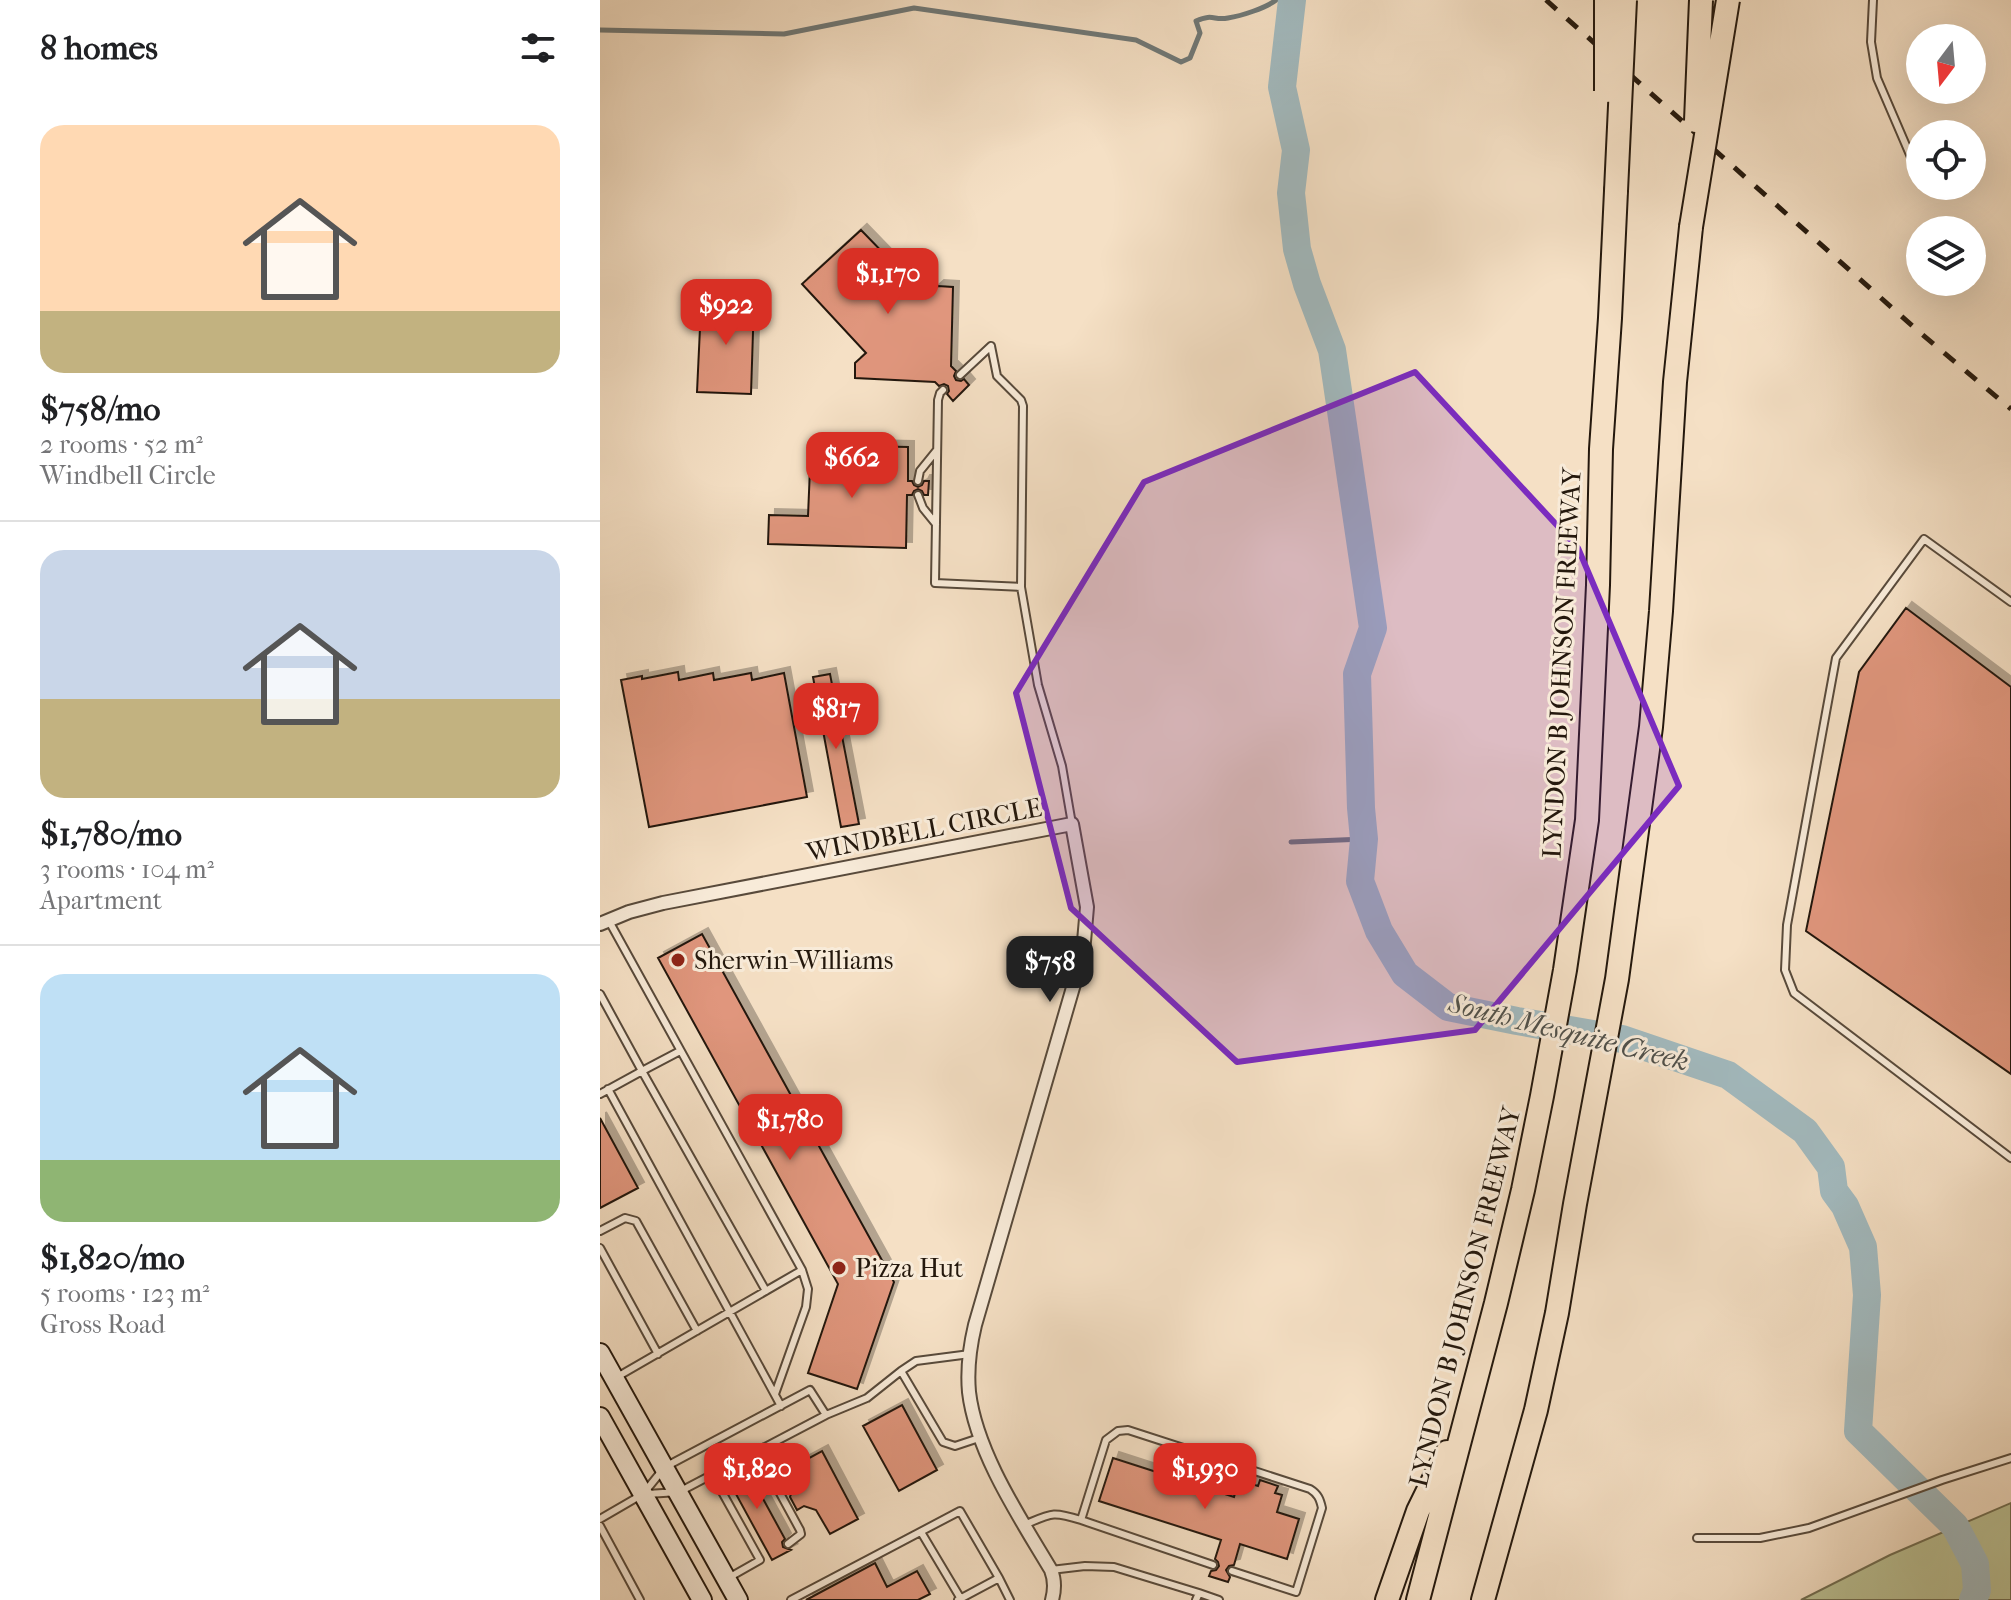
<!DOCTYPE html>
<html lang="en">
<head>
<meta charset="utf-8">
<style>
  :root { --surface:#fff; --page:#f2f2f2; --text:#202124; --muted:#757577; --line:#e0e0e0; --accent:#d93025 }
  body { margin:0; font-family:"IM FELL French Canon",serif; background:var(--page); color:var(--text); height:100vh; display:flex; flex-direction:column; font-size:30px; white-space:nowrap }
  * { box-sizing:border-box; margin:0 }
  p { font-size:26px; color:var(--muted) }
  .icon { flex:none; width:44px; height:44px; fill:none; stroke:currentColor; stroke-width:2; stroke-linecap:round; stroke-linejoin:round }
  .map { position:relative; flex:1; overflow:hidden }
  .drawer { display:flex; flex-direction:column; background:var(--surface); width:600px }
  .drawer>* { flex:none }
  .needle { width:52px; rotate:196deg }
  .tools { position:absolute; left:1306px; top:24px; display:grid; gap:16px }
  .tools a { display:grid; place-items:center; width:80px; height:80px; border-radius:50%; background:var(--surface); box-shadow:0 8px 32px #0002; font-size:40px }
  .price { position:absolute; translate:-50% -68px; padding:0 18px; border-radius:16px; background:var(--accent); color:#fff; font-size:26px; line-height:52px; filter:drop-shadow(0 2px 4px #0008) }
  .price::after { content:''; position:absolute; left:50%; top:48px; width:24px; height:18px; margin-left:-12px; background:inherit; clip-path:polygon(0 0,100% 0,50% 100%) }
  .price.selected { background:#222; color:#fff }
  ul { padding:0; list-style:none }
  li { display:grid; align-content:center; gap:16px; height:424px; padding:0 40px }
  li+li { border-top:2px solid var(--line) }
  li span { display:grid; place-items:center; height:248px; border-radius:24px; color:#555 }
  li>.icon { margin-inline-start:auto }
  span .icon { width:144px; height:144px; fill:#fffc; stroke-width:1 }
  li b { font-size:34px }
  h2 { display:flex; justify-content:space-between; align-items:center; height:96px; padding:0 40px; font-size:34px }
  main { display:flex; flex:1; min-height:0 }
  .map>svg:first-child { display:block }
  .green { fill:#bbc295; stroke:#706d51; stroke-width:2 }
  .lines { fill:none; stroke-linecap:round; stroke-linejoin:round }
  .stream { stroke:#707978; stroke-width:5 }
  .river { stroke:#a2babf; stroke-width:28 }
  .building { fill:#e0967d; stroke:#24180d; stroke-width:2; filter:url(#shadow) }
  .service-casing { stroke:#584a3b; stroke-width:10 }
  .minor-casing { stroke:#584a3b; stroke-width:16 }
  .secondary-casing { stroke:#24180d; stroke-width:22 }
  .motorway-casing { stroke:#24180d; stroke-width:26 }
  .service { stroke:#f8ebd9; stroke-width:6 }
  .minor { stroke:#f8ebd9; stroke-width:12 }
  .secondary { stroke:#f8ebd9; stroke-width:18 }
  .motorway { stroke:#f5e0c5; stroke-width:22 }
  .rail { stroke:#24180d; stroke-width:5; stroke-dasharray:14 14; stroke-linecap:butt }
  .motorway-bridge-casing { stroke:#24180d; stroke-width:26; stroke-linecap:butt }
  .motorway-bridge { stroke:#f5e0c5; stroke-width:22 }
  .marked { fill:#7b2cbf; fill-opacity:0.2; stroke:#7b2cbf; stroke-width:6; stroke-linejoin:round }
  .poi-dot { fill:#8f2418; stroke:#f8ebd9; stroke-width:3 }
  .labels { text-anchor:middle; dominant-baseline:central; stroke-width:6; stroke-linejoin:round; paint-order:stroke }
  .street-label { font-size:26px; fill:#24180d; stroke:#f8ebd9 }
  .poi-label { font-size:26px; fill:#24180d; stroke:#f8ebd9; text-anchor:start }
  .water-label { font-size:28px; font-style:italic; fill:#50514b; stroke:#f8ebd9 }
</style>
</head>
<body>
<main>
<section class="drawer">
<h2>8 homes<svg class="icon" aria-label="filters" viewBox="0 0 24 24"><path d="M4 7h16M4 17h16"/><circle cx="9" cy="7" r="2"/><circle cx="15" cy="17" r="2"/></svg></h2>
<ul>
<li><span style="background:linear-gradient(#ffd9b3 75%,#c2b280 0)"><svg class="icon" aria-label="home" viewBox="0 0 24 24"><path d="M3 11l9-7 9 7M6 9v11h12V9"/></svg></span><div><b>$758/mo</b><p>2 rooms · 52 m²</p><p>Windbell Circle</p></div></li>
<li><span style="background:linear-gradient(#c9d6e8 60%,#c2b280 0)"><svg class="icon" aria-label="home" viewBox="0 0 24 24"><path d="M3 11l9-7 9 7M6 9v11h12V9"/></svg></span><div><b>$1,780/mo</b><p>3 rooms · 104 m²</p><p>Apartment</p></div></li>
<li><span style="background:linear-gradient(#bfe0f5 75%,#8fb573 0)"><svg class="icon" aria-label="home" viewBox="0 0 24 24"><path d="M3 11l9-7 9 7M6 9v11h12V9"/></svg></span><div><b>$1,820/mo</b><p>5 rooms · 123 m²</p><p>Gross Road</p></div></li>
</ul>
</section>
<div class="map">
<svg width="1411" height="1600" viewBox="0 0 1411 1600">
  <defs>
    <filter id="shadow"><feDropShadow dx="6" dy="-6" stdDeviation="0" flood-color="#0004"/></filter>
  </defs>
  <rect width="100%" height="100%" fill="#f5e0c5"/>
  <filter id="stains"><feTurbulence type="fractalNoise" baseFrequency=".0025" numOctaves="4"/><feColorMatrix values="0 0 0 0 .2 0 0 0 0 .09 0 0 0 0 .02 0 0 0 .5 -.17"/></filter>
  <radialGradient id="worn" r=".72"><stop offset=".6" stop-color="#630" stop-opacity="0"/><stop offset="1" stop-color="#630" stop-opacity=".3"/></radialGradient>
  <path class="green" d="M 1411,1503 L 1411,1600 L 1201,1600 L 1290,1555 Z"/>
  <g class="lines">
    <path class="stream" d="M 0,30 L 184,34 L 314,8 L 536,40 L 581,62 L 590,58 L 600,33 L 596,21 C 614,13 613,21 628,18 C 641,16 666,8 676,0
      M 691,842 L 764,839"/>
    <path class="river" d="M 692,0 L 682,87 L 696,150 L 691,193 L 697,249 L 707,284 L 732,350 L 773,628 L 757,674 L 761,808 L 764,839 L 760,881 L 779,931 L 805,974 L 848,1007 L 917,1021 L 1022,1039 L 1128,1075 L 1205,1131 L 1231,1167 L 1234,1191 L 1245,1206 L 1263,1247 L 1267,1295 L 1258,1431 L 1355,1526 L 1375,1564 L 1377,1590 L 1373,1600"/>
  </g>
  <path class="building" d="M 261,230 L 326,297 L 338,286 L 353,287 L 351,366 L 356,371 L 354,376 L 356,380 L 361,381 L 364,379 L 369,385 L 353,401 L 347,394 L 349,391 L 348,386 L 344,384 L 339,386 L 335,382 L 255,378 L 255,363 L 266,353 L 202,284 Z
    M 104,299 L 154,301 L 151,394 L 97,392 L 100,328 L 102,328 Z
    M 211,445 L 308,447 L 308,481 L 312,481 L 314,485 L 318,487 L 322,485 L 324,481 L 329,481 L 328,495 L 324,495 L 322,491 L 318,489 L 314,491 L 312,495 L 307,495 L 306,548 L 168,544 L 169,515 L 208,516 Z
    M 1306,608 L 1411,687 L 1411,1074 L 1206,931 L 1259,672 Z
    M 78,672 L 79,680 L 113,673 L 114,680 L 151,673 L 152,680 L 184,673 L 207,797 L 49,827 L 21,680 L 42,676 L 42,679 Z
    M 230,674 L 259,824 L 241,827 L 213,677 Z
    M 102,934 L 294,1282 L 257,1389 L 208,1373 L 238,1284 L 58,958 Z
    M 0,1118 L 38,1188 L 0,1208 Z
    M 302,1405 L 337,1470 L 299,1491 L 263,1426 Z
    M 222,1451 L 258,1519 L 230,1534 L 216,1510 L 204,1506 L 197,1510 L 190,1497 L 195,1483 L 187,1470 Z
    M 513,1458 L 634,1497 L 639,1480 L 658,1486 L 660,1480 L 678,1486 L 675,1493 L 682,1495 L 677,1512 L 699,1519 L 687,1559 L 640,1544 L 634,1565 L 629,1566 L 626,1570 L 630,1577 L 628,1582 L 609,1576 L 611,1571 L 616,1570 L 619,1566 L 618,1562 L 615,1559 L 621,1540 L 499,1501 Z
    M 144,1464 L 185,1539 L 182,1542 L 183,1547 L 191,1550 L 172,1560 L 125,1474 Z
    M 275,1563 L 287,1587 L 317,1571 L 330,1594 L 318,1600 L 206,1600 Z"/>
  <g class="lines">
    <defs>
      <path id="service" d="M 1273,0 L 1271,42 L 1277,78 L 1320,178
        M 391,346 L 397,376 L 421,400 L 423,406 L 421,587 L 438,685 L 462,766 L 472,824
        M 360,375 L 391,346
        M 343,390 L 340,393 L 338,400 L 335,583 L 421,587
        M 318,481 L 320,471 L 337,450
        M 318,495 L 323,508 L 336,524
        M 1411,602 L 1324,539 L 1236,658 L 1187,925 L 1185,970 L 1194,993 L 1411,1158
        M 9,921 L 202,1270 L 17,1377
        M 0,994 L 42,1071 L 0,1094
        M 80,1051 L 42,1071 L 166,1291
        M 8,1089 L 181,1406
        M 0,1231 L 25,1218 L 36,1221 L 97,1331
        M 0,1248 L 58,1354
        M 370,1354 L 316,1361 L 301,1371 L 343,1442 L 355,1446 L 379,1438
        M 175,1394 L 206,1307 L 208,1289 L 202,1270
        M 226,1415 L 267,1398 L 301,1371
        M 157,1451 L 200,1530 L 201,1534 L 188,1544
        M 112,1474 L 160,1560 L 130,1577
        M 0,1519 L 43,1494 L 65,1467 L 210,1390 L 226,1415 L 79,1492 L 47,1494
        M 481,1520 L 613,1565
        M 424,1525 C 452,1513 452,1511 481,1520 L 506,1440 L 518,1431 L 528,1430 L 710,1489 C 718,1494 720,1499 722,1508 L 696,1592 L 632,1571
        M 0,1526 L 40,1600
        M 321,1532 L 361,1599
        M 1097,1538 L 1160,1538 L 1209,1528 L 1342,1480 L 1411,1458
        M 451,1570 L 485,1566 L 514,1567 L 599,1593 L 596,1600
        M 399,1578 L 410,1600
        M 599,1593 L 619,1600
        M 191,1600 L 360,1511 L 399,1578 L 358,1600"/>
      <path id="minor" d="M 0,924 L 29,912 L 63,903 L 472,824 L 487,907 L 483,953 L 375,1325 C 370,1346 367,1370 369,1392 C 376,1452 420,1518 451,1570 C 455,1580 455,1589 452,1600"/>
      <path id="secondary" d="M 0,1353 L 138,1600
        M 0,1417 L 102,1600"/>
      <path id="motorway" d="M 787,1600 L 818,1511 L 847,1452
        M 818,1600 L 896,1303 L 923,1190 L 942,1096 L 965,970 L 987,820 L 998,585 L 1001,449 L 1010,318 L 1016,191
        M 883,1600 L 936,1410 L 957,1313 L 975,1204 L 1017,979 L 1051,727 L 1061,611 L 1075,382 L 1091,227"/>
    </defs>
    <use href="#service" class="service-casing"/>
    <use href="#minor" class="minor-casing"/>
    <use href="#secondary" class="secondary-casing"/>
    <use href="#motorway" class="motorway-casing"/>
    <use href="#service" class="service"/>
    <use href="#minor" class="minor"/>
    <use href="#secondary" class="secondary"/>
    <use href="#motorway" class="motorway"/>
    <path class="rail" d="M 946,0 L 1317,330 L 1411,409"/>
    <defs>
      <path id="motorway-bridge" d="M 1006,0 L 1006,91
        M 1096,121 L 1101,0
        M 1016,191 L 1025,0
        M 1091,227 L 1128,0"/>
    </defs>
    <use href="#motorway-bridge" class="motorway-bridge-casing"/>
    <use href="#motorway-bridge" class="motorway-bridge"/>
  </g>
  <path class="marked" d="M 815,372 L 978,548 L 1079,786 L 875,1030 L 637,1062 L 471,908 L 416,693 L 544,482 Z"/>
  <g class="poi-dot">
    <circle cx="78" cy="960" r="8"/>
    <circle cx="239" cy="1268" r="8"/>
  </g>
  <g class="labels">
    <g class="street-label">
      <text transform="translate(962 663) rotate(-87)">LYNDON B JOHNSON FREEWAY</text>
      <text transform="translate(324 830) rotate(-11)">WINDBELL CIRCLE</text>
      <text transform="translate(865 1297) rotate(-76)">LYNDON B JOHNSON FREEWAY</text>
    </g>
    <g class="poi-label">
      <text x="94" y="960">Sherwin-Williams</text>
      <text x="255" y="1268">Pizza Hut</text>
    </g>
    <g class="water-label">
      <text transform="translate(969 1032) rotate(14)">South Mesquite Creek</text>
    </g>
  </g>
  <rect width="100%" height="100%" filter="url(#stains)"/>
  <rect width="100%" height="100%" fill="url(#worn)"/>
</svg>
<div class="tools">
<a><svg class="needle" viewBox="-14 -14 28 28"><path d="M0-13l5 13h-10z" fill="#e53935"/><path d="M0 13l5-13h-10z" fill="#757577"/></svg></a>
<a><svg class="icon" aria-label="locate" viewBox="0 0 24 24"><circle cx="12" cy="12" r="6"/><path d="M12 2v4M12 18v4M2 12h4M18 12h4"/></svg></a>
<a><svg class="icon" aria-label="layers" viewBox="0 0 24 24"><path d="M12 4l9 5-9 5-9-5zM3 14l9 5 9-5"/></svg></a>
</div>
<b class="price" style="left:288px;top:316px">$1,170</b>
<b class="price" style="left:126px;top:347px">$922</b>
<b class="price" style="left:252px;top:500px">$662</b>
<b class="price" style="left:236px;top:751px">$817</b>
<b class="price selected" style="left:450px;top:1004px">$758</b>
<b class="price" style="left:190px;top:1162px">$1,780</b>
<b class="price" style="left:157px;top:1511px">$1,820</b>
<b class="price" style="left:605px;top:1511px">$1,930</b>
</div>
</main>
</body>
</html>
